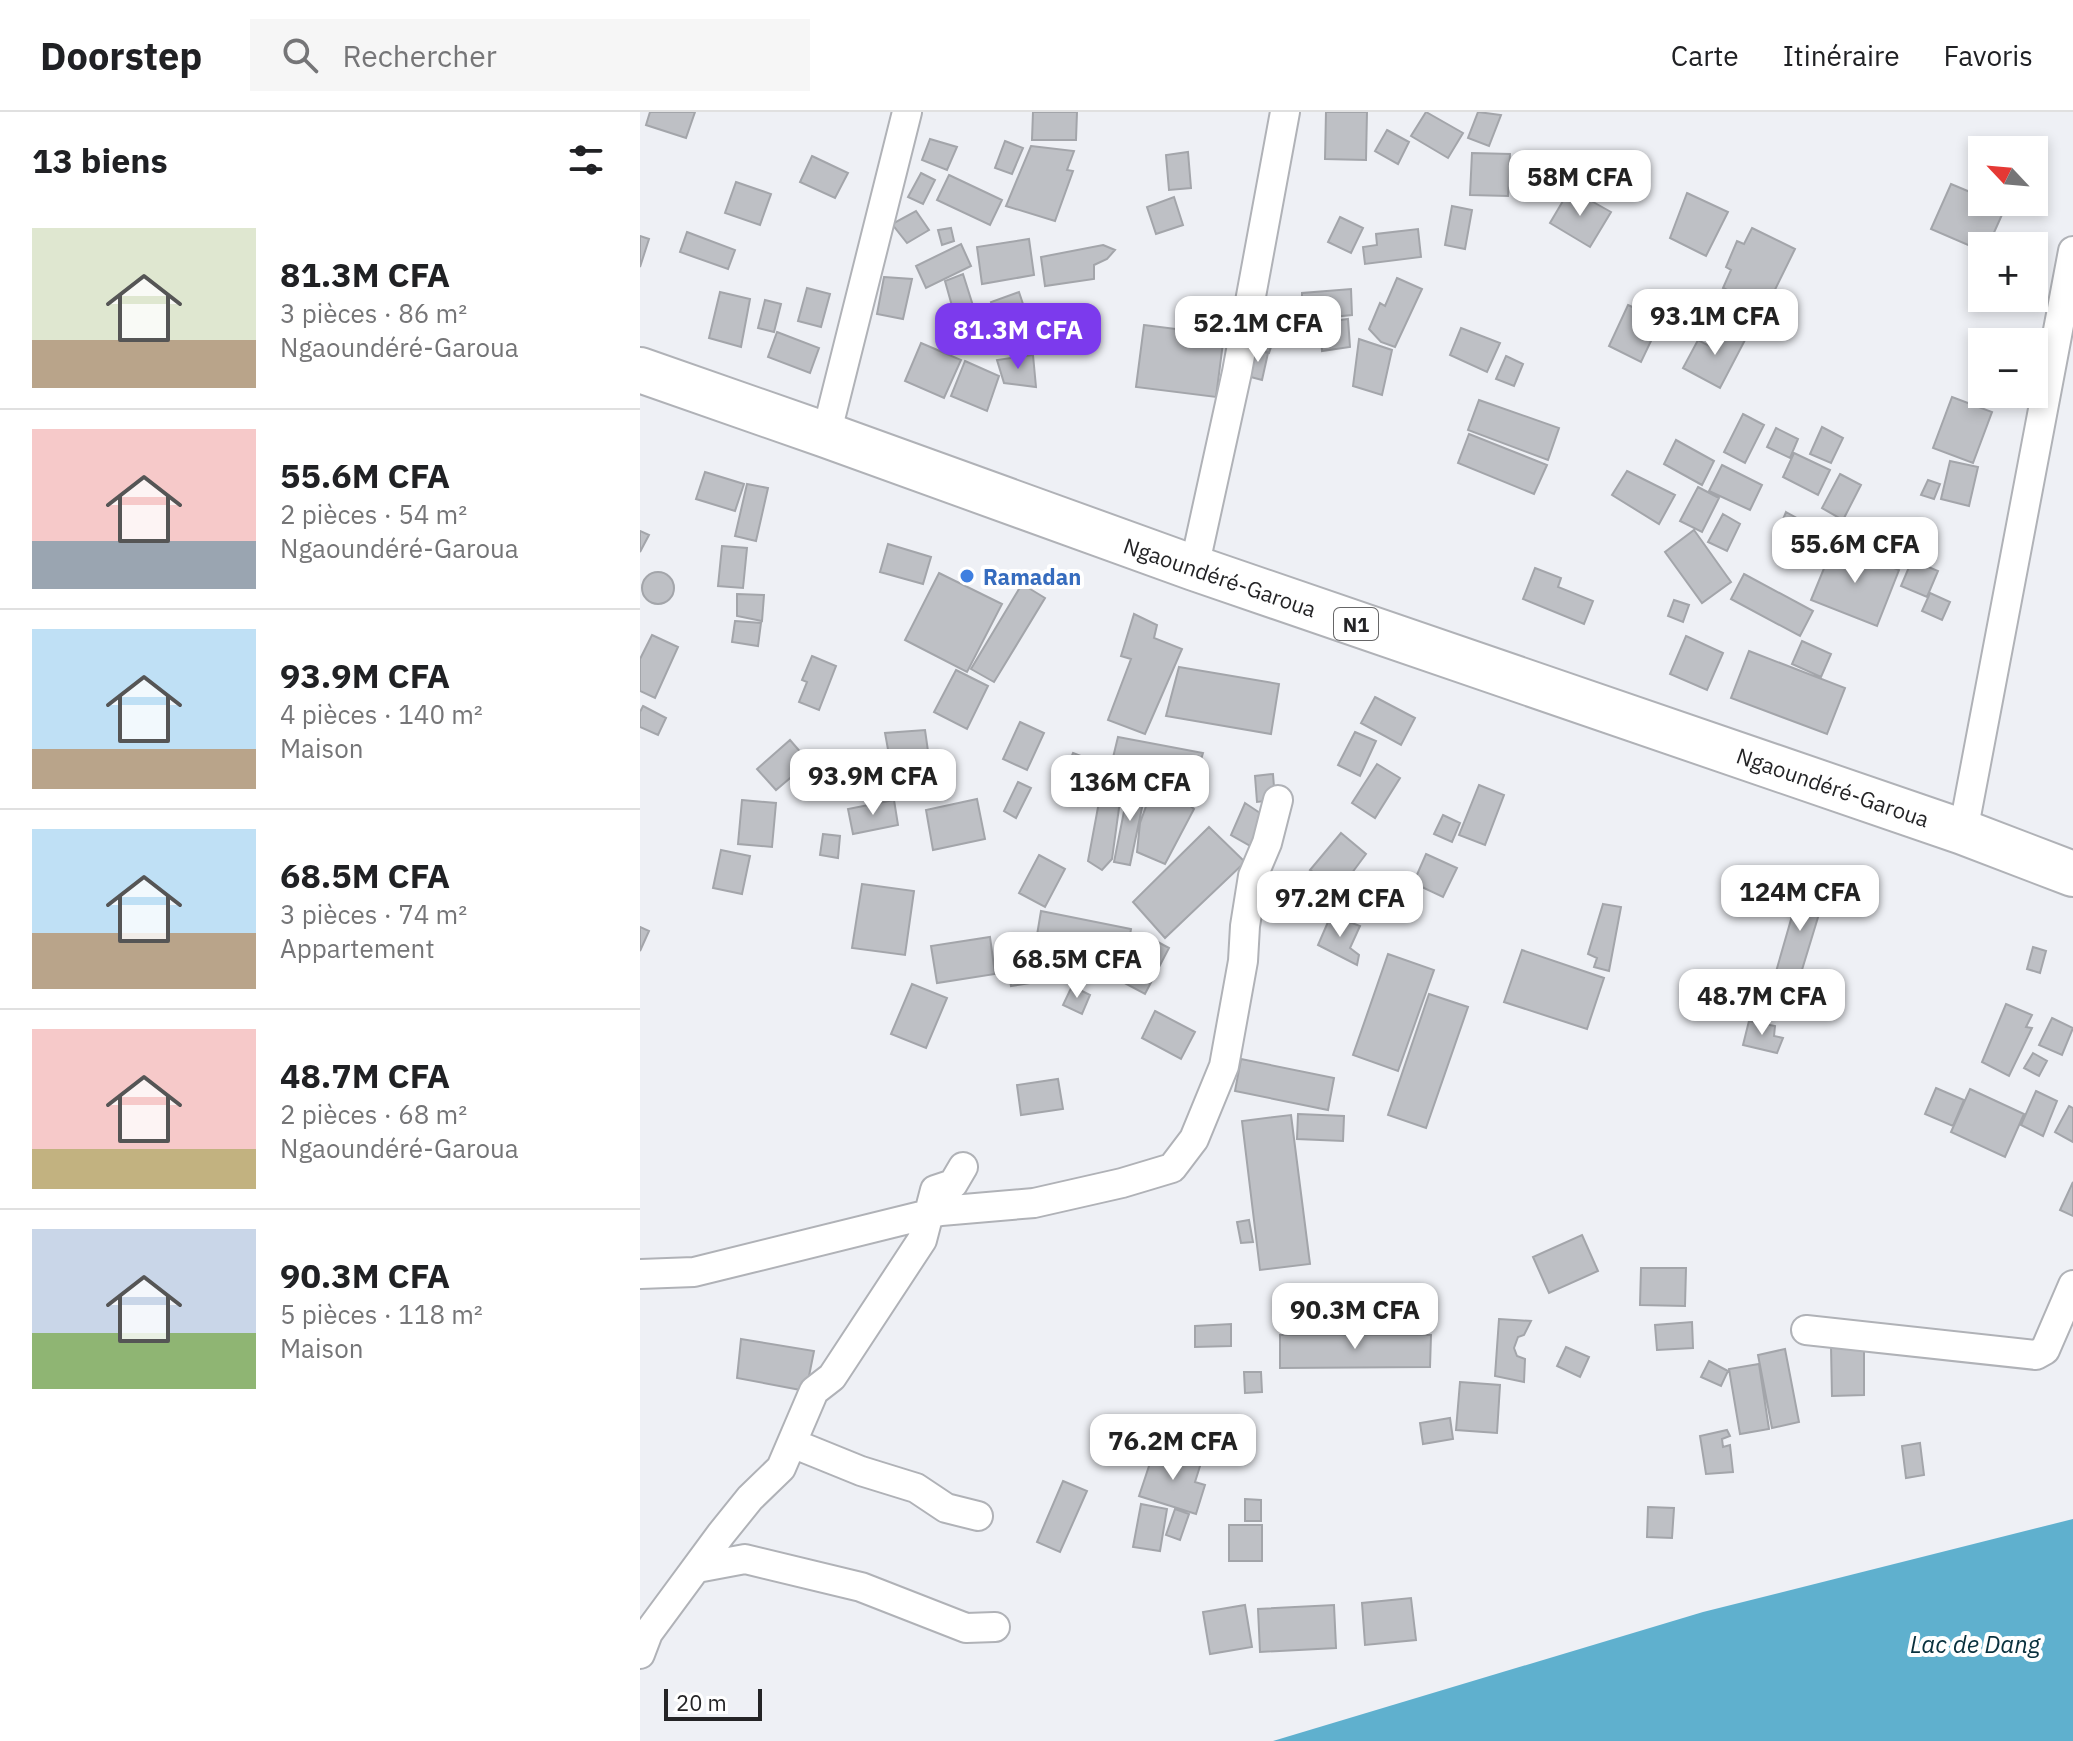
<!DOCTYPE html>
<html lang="fr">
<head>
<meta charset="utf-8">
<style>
  :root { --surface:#fff; --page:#f6f6f6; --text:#202124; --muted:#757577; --line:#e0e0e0; --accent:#7c3aed }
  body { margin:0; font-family:"IBM Plex Sans",sans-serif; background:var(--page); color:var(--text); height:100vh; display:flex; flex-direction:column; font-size:30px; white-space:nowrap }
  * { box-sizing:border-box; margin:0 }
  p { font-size:26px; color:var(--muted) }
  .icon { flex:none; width:44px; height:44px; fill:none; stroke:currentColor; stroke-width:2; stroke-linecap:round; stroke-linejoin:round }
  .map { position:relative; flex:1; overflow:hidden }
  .drawer { display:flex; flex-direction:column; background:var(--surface); width:640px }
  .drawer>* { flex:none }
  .needle { width:52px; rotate:296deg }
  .fabs { position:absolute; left:1328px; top:24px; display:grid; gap:16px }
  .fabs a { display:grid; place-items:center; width:80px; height:80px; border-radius:0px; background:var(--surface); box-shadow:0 4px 12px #0003; font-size:40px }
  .scale { position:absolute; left:24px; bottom:20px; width:98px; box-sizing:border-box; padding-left:8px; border:4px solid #242426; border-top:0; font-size:22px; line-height:28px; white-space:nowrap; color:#242426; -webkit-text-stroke:6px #fff; paint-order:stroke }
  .price { position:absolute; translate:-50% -68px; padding:0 18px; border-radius:16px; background:#fff; color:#222; font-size:26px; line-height:52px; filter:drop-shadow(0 2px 4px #0008) }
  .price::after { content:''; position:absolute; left:50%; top:48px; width:24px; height:18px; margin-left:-12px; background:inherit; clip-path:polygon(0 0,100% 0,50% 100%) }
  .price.on { background:var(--accent); color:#fff }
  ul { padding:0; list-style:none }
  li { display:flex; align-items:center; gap:24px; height:200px; padding:0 32px }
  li+li { border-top:2px solid var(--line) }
  li span { display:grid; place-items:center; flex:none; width:224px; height:160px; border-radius:0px; color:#555 }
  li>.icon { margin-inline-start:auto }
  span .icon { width:96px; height:96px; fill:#fffc; stroke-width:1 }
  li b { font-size:34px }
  h2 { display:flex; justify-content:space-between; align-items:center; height:96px; padding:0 32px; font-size:34px }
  header { display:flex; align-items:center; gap:48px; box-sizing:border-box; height:112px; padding:0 40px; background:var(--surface); border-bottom:2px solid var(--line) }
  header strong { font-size:38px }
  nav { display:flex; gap:44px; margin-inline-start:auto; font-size:28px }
  .search { width:560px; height:72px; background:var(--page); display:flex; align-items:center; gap:20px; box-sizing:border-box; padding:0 28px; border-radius:0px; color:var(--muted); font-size:30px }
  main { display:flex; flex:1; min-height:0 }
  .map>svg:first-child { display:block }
  .water { fill:#5fb0ce }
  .building { fill:#bec0c5; stroke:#a3a5aa; stroke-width:2 }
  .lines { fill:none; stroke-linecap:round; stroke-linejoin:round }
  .minor-casing { stroke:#b0b2b7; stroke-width:32 }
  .trunk-casing { stroke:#b0b2b7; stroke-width:48 }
  .minor { stroke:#fff; stroke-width:28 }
  .trunk { stroke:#fff; stroke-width:44 }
  .shop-dot { fill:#3f7fe0; stroke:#fff; stroke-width:3 }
  .labels { text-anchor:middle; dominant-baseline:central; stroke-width:8; stroke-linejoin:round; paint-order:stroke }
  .shield { fill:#fff; stroke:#666667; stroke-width:2 }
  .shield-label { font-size:20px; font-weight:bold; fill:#242426 }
  .shop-label { font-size:22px; font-weight:bold; fill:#366cbe; stroke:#fff; text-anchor:start }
  .street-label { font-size:22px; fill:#242426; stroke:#fff }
  .water-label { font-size:24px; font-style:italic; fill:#08303d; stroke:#fff }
</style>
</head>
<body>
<header>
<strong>Doorstep</strong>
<div class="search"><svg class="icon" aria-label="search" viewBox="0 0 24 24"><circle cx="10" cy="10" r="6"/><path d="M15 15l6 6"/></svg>Rechercher</div>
<nav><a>Carte</a><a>Itinéraire</a><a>Favoris</a></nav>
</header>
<main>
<section class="drawer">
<h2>13 biens<svg class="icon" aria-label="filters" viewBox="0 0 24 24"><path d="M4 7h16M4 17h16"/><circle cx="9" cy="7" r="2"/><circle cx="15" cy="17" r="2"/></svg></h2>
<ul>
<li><span style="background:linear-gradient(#dfe7d0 70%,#b9a48a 0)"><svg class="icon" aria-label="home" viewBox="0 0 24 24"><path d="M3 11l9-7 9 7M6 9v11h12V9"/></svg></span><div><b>81.3M CFA</b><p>3 pièces · 86 m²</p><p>Ngaoundéré-Garoua</p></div></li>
<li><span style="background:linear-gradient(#f6c9c9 70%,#9aa5b1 0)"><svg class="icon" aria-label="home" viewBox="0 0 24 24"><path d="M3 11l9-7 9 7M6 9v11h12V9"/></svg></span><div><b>55.6M CFA</b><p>2 pièces · 54 m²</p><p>Ngaoundéré-Garoua</p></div></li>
<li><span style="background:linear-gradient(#bfe0f5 75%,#b9a48a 0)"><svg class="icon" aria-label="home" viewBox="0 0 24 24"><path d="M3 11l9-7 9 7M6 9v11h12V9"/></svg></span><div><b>93.9M CFA</b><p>4 pièces · 140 m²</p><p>Maison</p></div></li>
<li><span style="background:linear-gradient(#bfe0f5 65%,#b9a48a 0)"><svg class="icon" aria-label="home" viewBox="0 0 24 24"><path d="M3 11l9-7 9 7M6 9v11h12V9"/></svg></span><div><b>68.5M CFA</b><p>3 pièces · 74 m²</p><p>Appartement</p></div></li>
<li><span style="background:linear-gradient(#f6c9c9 75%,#c2b280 0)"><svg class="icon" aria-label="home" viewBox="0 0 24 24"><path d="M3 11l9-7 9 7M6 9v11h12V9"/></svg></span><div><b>48.7M CFA</b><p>2 pièces · 68 m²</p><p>Ngaoundéré-Garoua</p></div></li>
<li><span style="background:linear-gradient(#c9d6e8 65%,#8fb573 0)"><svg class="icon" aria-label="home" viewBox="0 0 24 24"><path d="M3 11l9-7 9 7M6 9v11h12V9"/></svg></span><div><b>90.3M CFA</b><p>5 pièces · 118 m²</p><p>Maison</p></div></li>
</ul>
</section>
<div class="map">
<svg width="1433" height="1629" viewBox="0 0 1433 1629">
  <rect width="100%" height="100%" fill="#eef0f5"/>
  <path class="water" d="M 1433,1407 L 1433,1629 L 633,1629 L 1063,1500 Z"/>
  <path class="building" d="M 10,0 L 55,0 L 46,26 L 6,13 Z
    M 393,0 L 437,0 L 436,28 L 392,28 Z
    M 686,0 L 727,0 L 726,48 L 685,47 Z
    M 786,0 L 823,21 L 808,46 L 771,24 Z
    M 838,0 L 861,3 L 849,34 L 828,26 Z
    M 747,18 L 769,30 L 758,52 L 735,39 Z
    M 290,27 L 317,35 L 307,58 L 282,48 Z
    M 365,29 L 383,36 L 372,62 L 355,56 Z
    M 391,34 L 434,39 L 427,58 L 433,59 L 415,109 L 366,94 Z
    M 548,40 L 551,76 L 529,78 L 526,43 Z
    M 832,41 L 870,42 L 868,84 L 830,83 Z
    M 172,44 L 208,61 L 195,86 L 160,70 Z
    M 281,61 L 295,68 L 283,92 L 268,85 Z
    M 309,63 L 362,88 L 350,113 L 297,88 Z
    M 96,70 L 131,82 L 120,113 L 85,101 Z
    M 1311,72 L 1342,85 L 1342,90 L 1352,90 L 1365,96 L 1348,134 L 1342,134 L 1342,139 L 1291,117 Z
    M 930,77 L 971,100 L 950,135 L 910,111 Z
    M 1047,81 L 1088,100 L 1066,144 L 1030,126 Z
    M 534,85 L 543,113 L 516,122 L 507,95 Z
    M 812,94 L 832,98 L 825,137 L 805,133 Z
    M 276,99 L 289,118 L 267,131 L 252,112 Z
    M 700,105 L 723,116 L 711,141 L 688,130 Z
    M 311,116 L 314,129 L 302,133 L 298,118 Z
    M 1112,116 L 1155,137 L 1126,196 L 1083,176 L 1091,158 L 1086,155 L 1097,129 L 1104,132 Z
    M 778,117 L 781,145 L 725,152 L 723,135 L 737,133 L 736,122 Z
    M 47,120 L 95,138 L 88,157 L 40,140 Z
    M 0,124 L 9,127 L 0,155 Z
    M 389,127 L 394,163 L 342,172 L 337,135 Z
    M 321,132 L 331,154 L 286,176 L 276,154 Z
    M 463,133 L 475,138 L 467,147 L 454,153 L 454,167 L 405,174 L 401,145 Z
    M 323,162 L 341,219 L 321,226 L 305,169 Z
    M 244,165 L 272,167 L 263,207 L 237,202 Z
    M 757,166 L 782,177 L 755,235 L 741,230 L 729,217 L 740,191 L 745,194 Z
    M 167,176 L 190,182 L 181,215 L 158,209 Z
    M 711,177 L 712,203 L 662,208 L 662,181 Z
    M 80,180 L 110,187 L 101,235 L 69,226 Z
    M 379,180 L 391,216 L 363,224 L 351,190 Z
    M 125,188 L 141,192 L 134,220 L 118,216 Z
    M 623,192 L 643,198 L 629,241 L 609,234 Z
    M 988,193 L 1021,208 L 1001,250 L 969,234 Z
    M 708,207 L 710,235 L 682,239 L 681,226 L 695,225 L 693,209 Z
    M 504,213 L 584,223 L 576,285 L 496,275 Z
    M 1084,213 L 1100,221 L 1098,225 L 1105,228 L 1080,276 L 1043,256 L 1058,228 L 1073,236 Z
    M 821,216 L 860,231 L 847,260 L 810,243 Z
    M 392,217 L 397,237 L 382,241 L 376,222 Z
    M 137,220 L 179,236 L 170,261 L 128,245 Z
    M 719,227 L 752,238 L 742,283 L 713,274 Z
    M 281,231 L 321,248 L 304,286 L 265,269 Z
    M 613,237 L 628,241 L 622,268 L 607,264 Z
    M 393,243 L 396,275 L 364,271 L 357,248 Z
    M 866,244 L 883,252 L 874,274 L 856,267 Z
    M 325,249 L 359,264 L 347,299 L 311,284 Z
    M 1312,285 L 1352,300 L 1333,351 L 1293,336 Z
    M 839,288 L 919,316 L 908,348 L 828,318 Z
    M 1103,302 L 1124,313 L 1105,351 L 1084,340 Z
    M 1182,315 L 1203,326 L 1191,351 L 1170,342 Z
    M 1136,316 L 1158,327 L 1150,346 L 1127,335 Z
    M 829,322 L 907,353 L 894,382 L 818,351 Z
    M 1036,328 L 1074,349 L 1062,373 L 1024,352 Z
    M 1154,341 L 1190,358 L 1178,383 L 1143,365 Z
    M 1310,349 L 1338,355 L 1329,394 L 1301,387 Z
    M 1082,353 L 1122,373 L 1110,398 L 1069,379 Z
    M 987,359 L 1035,383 L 1019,412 L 972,383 Z
    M 65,360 L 104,372 L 95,399 L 56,387 Z
    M 1200,362 L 1221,373 L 1203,408 L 1182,396 Z
    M 1288,368 L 1300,372 L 1294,387 L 1281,383 Z
    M 107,372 L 128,376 L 116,429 L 95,424 Z
    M 1058,375 L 1079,386 L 1062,420 L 1040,409 Z
    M 1146,400 L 1162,409 L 1152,430 L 1137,422 Z
    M 1083,402 L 1100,412 L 1087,439 L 1068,430 Z
    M 1054,418 L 1091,470 L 1062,491 L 1025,440 Z
    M 0,419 L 9,423 L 0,440 Z
    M 248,432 L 291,445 L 283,472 L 240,460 Z
    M 1194,432 L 1259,458 L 1237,514 L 1171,488 Z
    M 82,434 L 107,436 L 103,476 L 78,474 Z
    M 1272,448 L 1298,459 L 1287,485 L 1261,474 Z
    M 895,456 L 921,466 L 918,475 L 953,489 L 944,512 L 883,487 Z
    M2 476a16 16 0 1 1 32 0a16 16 0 1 1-32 0Z
    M 299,461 L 362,492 L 327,560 L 265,528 Z
    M 1104,462 L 1173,499 L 1160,524 L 1091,487 Z
    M 382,472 L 405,486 L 354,570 L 331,557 Z
    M 1290,481 L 1310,490 L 1302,508 L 1282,499 Z
    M 97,482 L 124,483 L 122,509 L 97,504 Z
    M 1034,488 L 1049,493 L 1043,510 L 1028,504 Z
    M 494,502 L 517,513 L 514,526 L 542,537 L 505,622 L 468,608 L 491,547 L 481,544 Z
    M 95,509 L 121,511 L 118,534 L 92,530 Z
    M 12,523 L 38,535 L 15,586 L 0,579 L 0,547 Z
    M 1046,524 L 1083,541 L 1067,578 L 1030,562 Z
    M 1162,529 L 1191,542 L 1181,565 L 1152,552 Z
    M 1109,539 L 1205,576 L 1187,622 L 1091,586 Z
    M 172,544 L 196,554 L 179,598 L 159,590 L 167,570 L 162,568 Z
    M 539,555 L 639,572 L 631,622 L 526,604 Z
    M 316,558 L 348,574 L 327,617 L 294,600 Z
    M 735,585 L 775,606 L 761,633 L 721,611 Z
    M 3,594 L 26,606 L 18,623 L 0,615 L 0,600 Z
    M 380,610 L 404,621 L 387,658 L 363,647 Z
    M 285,618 L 288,639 L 249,643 L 245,621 Z
    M 715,620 L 736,629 L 720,664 L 698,653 Z
    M 478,625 L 563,641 L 556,664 L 528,676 L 469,662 Z
    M 150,628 L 169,650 L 136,678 L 117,657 Z
    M 433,641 L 464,653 L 454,676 L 438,670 L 432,684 L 417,679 Z
    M 247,647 L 282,650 L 280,672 L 245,669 Z
    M 737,652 L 760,666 L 735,706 L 712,691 Z
    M 633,662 L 635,688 L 617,690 L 615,664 Z
    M 464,663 L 483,667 L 472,747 L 462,758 L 448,749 Z
    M 490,669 L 507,672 L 490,753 L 474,750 Z
    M 378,670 L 391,676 L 376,706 L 364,699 Z
    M 839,673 L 864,683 L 845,733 L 819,723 Z
    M 513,675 L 540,685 L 554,697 L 525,752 L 497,740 L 500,711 Z
    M 337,687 L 345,727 L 293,738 L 286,698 Z
    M 102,688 L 136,691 L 132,735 L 98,732 Z
    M 254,688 L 258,713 L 213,722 L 208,697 Z
    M 605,691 L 629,707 L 614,736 L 591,723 Z
    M 803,703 L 820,711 L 812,730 L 794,722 Z
    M 569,715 L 605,750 L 525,826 L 493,790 Z
    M 701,721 L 726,742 L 700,777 L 670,758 Z
    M 183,722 L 200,724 L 198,746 L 180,743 Z
    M 81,738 L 110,744 L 102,782 L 73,776 Z
    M 786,742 L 817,756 L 803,785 L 782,775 L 777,784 L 769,781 Z
    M 399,743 L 425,757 L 405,795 L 379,781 Z
    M 1165,759 L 1190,766 L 1154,884 L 1131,877 Z
    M 222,772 L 274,779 L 265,843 L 212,836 Z
    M 963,792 L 981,795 L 969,859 L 954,855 L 957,846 L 948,842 Z
    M 401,799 L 491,817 L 487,841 L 397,823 Z
    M 691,803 L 720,814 L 710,836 L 719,843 L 717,853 L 678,833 Z
    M 0,815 L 9,819 L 0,839 Z
    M 503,822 L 529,836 L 505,882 L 479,868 Z
    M 350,825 L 355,862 L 297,871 L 291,834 Z
    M 409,829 L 411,840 L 430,837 L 429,865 L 371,874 L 365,836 Z
    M 1393,835 L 1406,839 L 1400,861 L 1387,857 Z
    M 434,837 L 477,842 L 474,869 L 431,865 Z
    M 882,838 L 964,866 L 947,917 L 864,890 Z
    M 748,842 L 794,858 L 758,959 L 713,943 Z
    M 272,872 L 307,886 L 286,936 L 251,922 Z
    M 432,874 L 450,883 L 442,902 L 423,893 Z
    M 789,882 L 828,895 L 786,1016 L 748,1003 Z
    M 1366,892 L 1392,903 L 1386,915 L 1392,916 L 1369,964 L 1342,950 Z
    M 515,899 L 555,920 L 541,947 L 502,926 Z
    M 1412,906 L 1433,916 L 1422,943 L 1399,933 Z
    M 1109,909 L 1135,914 L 1134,924 L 1143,926 L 1137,941 L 1103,933 Z
    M 1393,941 L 1407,949 L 1399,964 L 1384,956 Z
    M 601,947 L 694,966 L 688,998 L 595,979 Z
    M 418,967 L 423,997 L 381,1003 L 377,973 Z
    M 1296,976 L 1324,988 L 1313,1014 L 1285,1002 Z
    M 1330,977 L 1384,1002 L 1365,1045 L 1311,1020 Z
    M 1396,979 L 1417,989 L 1403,1024 L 1381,1013 Z
    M 1429,994 L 1433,996 L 1433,1030 L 1415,1020 Z
    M 658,1002 L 704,1004 L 703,1029 L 657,1027 Z
    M 651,1003 L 670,1152 L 620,1158 L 602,1009 Z
    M 1433,1070 L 1433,1104 L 1420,1098 Z
    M 609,1108 L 613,1130 L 601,1131 L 597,1110 Z
    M 942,1123 L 958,1159 L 909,1181 L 893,1145 Z
    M 1001,1156 L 1046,1156 L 1045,1194 L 1000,1193 Z
    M 859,1207 L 891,1209 L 884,1223 L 878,1225 L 874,1236 L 877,1244 L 885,1247 L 884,1270 L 855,1264 Z
    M 1052,1210 L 1053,1236 L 1017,1238 L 1015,1213 Z
    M 591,1212 L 591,1234 L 555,1235 L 555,1214 Z
    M 640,1223 L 791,1223 L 790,1255 L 640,1256 Z
    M 101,1227 L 174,1239 L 166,1279 L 97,1266 Z
    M 1224,1233 L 1224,1283 L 1192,1284 L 1191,1234 Z
    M 926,1235 L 949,1245 L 940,1265 L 917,1254 Z
    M 1145,1237 L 1159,1310 L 1132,1316 L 1118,1243 Z
    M 1069,1249 L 1088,1259 L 1081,1274 L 1061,1265 Z
    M 1119,1252 L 1129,1317 L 1100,1322 L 1089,1257 Z
    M 604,1260 L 621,1260 L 622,1280 L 605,1281 Z
    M 820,1270 L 860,1273 L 857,1321 L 816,1318 Z
    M 810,1306 L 813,1327 L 783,1332 L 780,1311 Z
    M 1087,1318 L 1090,1324 L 1082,1327 L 1083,1335 L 1090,1333 L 1093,1360 L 1066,1362 L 1060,1324 Z
    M 1280,1331 L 1284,1363 L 1266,1366 L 1262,1334 Z
    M 515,1336 L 561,1351 L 555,1370 L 565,1373 L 556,1402 L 499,1384 Z
    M 423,1369 L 447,1379 L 420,1440 L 397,1430 Z
    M 605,1387 L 621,1388 L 621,1409 L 605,1409 Z
    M 501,1392 L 527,1397 L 520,1439 L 493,1435 Z
    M 1008,1395 L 1034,1396 L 1032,1426 L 1007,1425 Z
    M 535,1397 L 549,1402 L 540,1428 L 526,1423 Z
    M 589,1413 L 622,1413 L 622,1449 L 589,1449 Z
    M 771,1486 L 776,1528 L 725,1533 L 722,1491 Z
    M 605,1493 L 612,1535 L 570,1542 L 563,1500 Z
    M 694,1493 L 696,1536 L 620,1540 L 618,1497 Z"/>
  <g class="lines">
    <defs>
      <path id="minor" d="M 186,323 L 267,0
        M 554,456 L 597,260 L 645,0
        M 1323,720 L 1433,139
        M 0,1162 L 54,1160 L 301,1099 L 394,1091 L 482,1071 L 532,1056 L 554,1027 L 584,954 L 603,849 L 605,814 L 613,764 L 627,731 L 638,688
        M 1166,1218 L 1396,1243 L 1405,1238 L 1433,1173
        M 152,1331 L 221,1359 L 276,1376 L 306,1396 L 338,1404
        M 57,1456 L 105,1447 L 221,1475 L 326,1516 L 355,1515
        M 0,1542 L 8,1521 L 81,1422 L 110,1386 L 141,1356 L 174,1279 L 192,1265 L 282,1128 L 295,1078 L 313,1072 L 323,1055"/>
      <path id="trunk" d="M 0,258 L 186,323 L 554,456 L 1323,720 L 1433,762"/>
    </defs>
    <use href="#minor" class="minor-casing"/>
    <use href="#trunk" class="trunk-casing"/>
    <use href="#minor" class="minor"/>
    <use href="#trunk" class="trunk"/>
  </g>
  <circle class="shop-dot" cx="327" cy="464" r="8"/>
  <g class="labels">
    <rect class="shield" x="694" y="496" width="44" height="32" rx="6"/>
    <g class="shield-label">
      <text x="716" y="512">N1</text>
    </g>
    <g class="shop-label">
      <text x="343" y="464">Ramadan</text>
    </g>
    <g class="street-label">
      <text transform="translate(580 465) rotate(19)">Ngaoundéré-Garoua</text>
      <text transform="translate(1193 675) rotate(19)">Ngaoundéré-Garoua</text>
    </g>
    <g class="water-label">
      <text x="1335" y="1532">Lac de Dang</text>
    </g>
  </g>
</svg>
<div class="fabs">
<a><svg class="needle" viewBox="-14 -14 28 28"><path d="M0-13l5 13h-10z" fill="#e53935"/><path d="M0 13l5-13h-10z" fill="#757577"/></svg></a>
<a>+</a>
<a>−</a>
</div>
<div class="scale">20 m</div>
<b class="price" style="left:940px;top:106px">58M CFA</b>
<b class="price" style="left:1075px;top:245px">93.1M CFA</b>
<b class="price" style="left:618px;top:252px">52.1M CFA</b>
<b class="price on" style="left:378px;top:259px">81.3M CFA</b>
<b class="price" style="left:1215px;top:473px">55.6M CFA</b>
<b class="price" style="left:233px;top:705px">93.9M CFA</b>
<b class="price" style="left:490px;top:711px">136M CFA</b>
<b class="price" style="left:1160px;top:821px">124M CFA</b>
<b class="price" style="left:700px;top:827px">97.2M CFA</b>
<b class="price" style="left:437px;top:888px">68.5M CFA</b>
<b class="price" style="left:1122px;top:925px">48.7M CFA</b>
<b class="price" style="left:715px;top:1239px">90.3M CFA</b>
<b class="price" style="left:533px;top:1370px">76.2M CFA</b>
</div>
</main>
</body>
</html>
